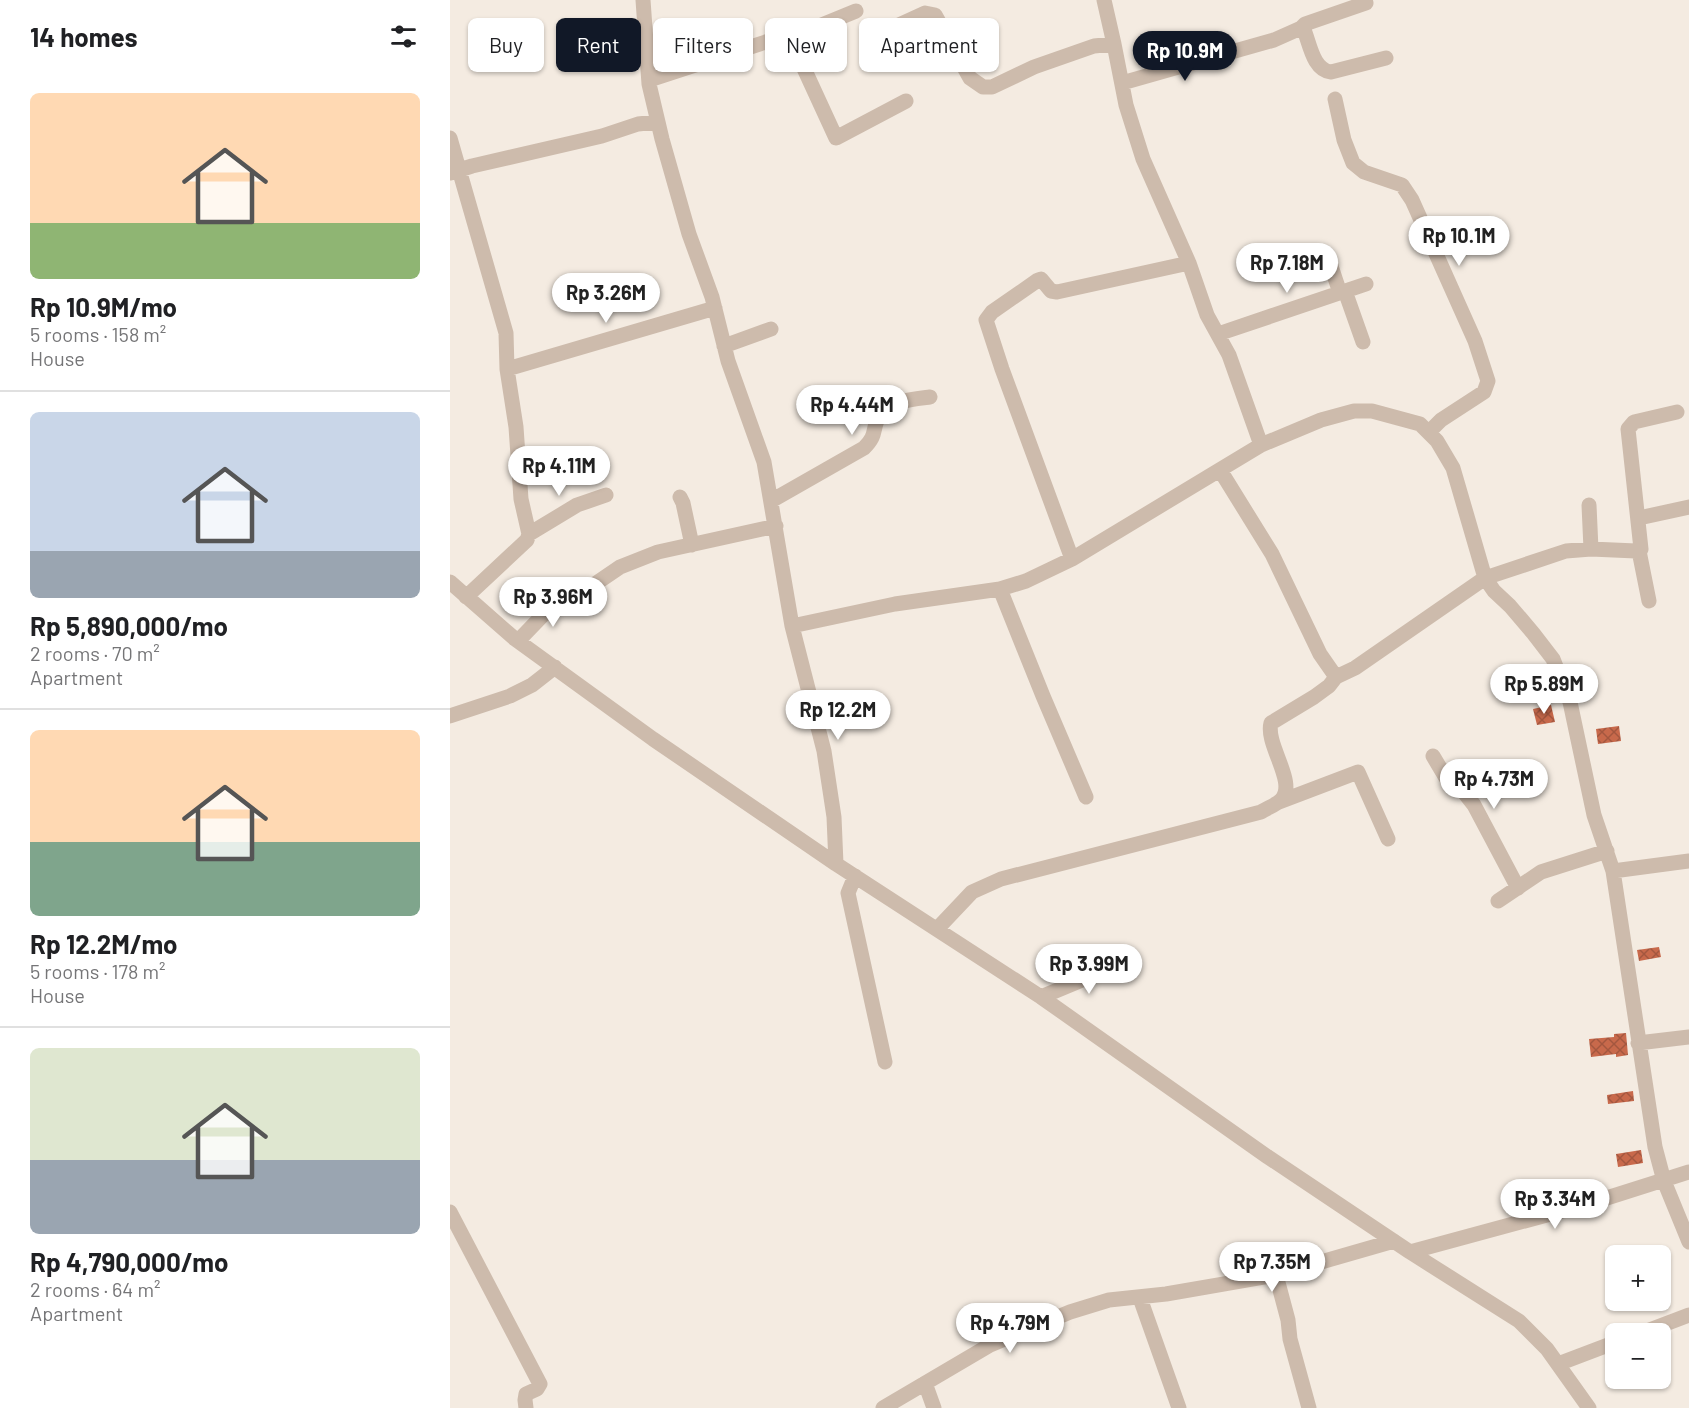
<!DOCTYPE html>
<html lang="en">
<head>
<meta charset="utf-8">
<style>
  :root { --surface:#fff; --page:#f2f2f2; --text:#202124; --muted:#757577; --line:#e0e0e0; --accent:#111827 }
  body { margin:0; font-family:Barlow,sans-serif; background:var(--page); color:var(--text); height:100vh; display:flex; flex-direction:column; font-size:22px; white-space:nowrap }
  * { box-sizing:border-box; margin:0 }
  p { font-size:20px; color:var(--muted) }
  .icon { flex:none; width:33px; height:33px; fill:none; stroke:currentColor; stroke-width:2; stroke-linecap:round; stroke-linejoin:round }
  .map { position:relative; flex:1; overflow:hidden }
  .side { display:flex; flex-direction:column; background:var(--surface); width:450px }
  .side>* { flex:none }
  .top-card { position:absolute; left:18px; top:18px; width:570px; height:54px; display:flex; gap:12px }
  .controls { position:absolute; left:1155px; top:1245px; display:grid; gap:12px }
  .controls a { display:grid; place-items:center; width:66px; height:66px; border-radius:9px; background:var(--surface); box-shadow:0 2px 4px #0004; font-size:30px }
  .price { position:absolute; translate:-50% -51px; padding:0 14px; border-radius:21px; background:#fff; color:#222; font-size:20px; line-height:39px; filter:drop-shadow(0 2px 3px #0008) }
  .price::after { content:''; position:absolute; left:50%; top:36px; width:18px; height:14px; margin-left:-9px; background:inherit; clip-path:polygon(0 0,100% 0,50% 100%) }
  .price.current { background:var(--accent); color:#fff }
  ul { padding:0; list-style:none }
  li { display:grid; align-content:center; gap:12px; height:318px; padding:0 30px }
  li+li { border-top:2px solid var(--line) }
  li span { display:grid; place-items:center; height:186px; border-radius:9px; color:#555 }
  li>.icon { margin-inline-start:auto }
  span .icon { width:108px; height:108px; fill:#fffc; stroke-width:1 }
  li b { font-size:26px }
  h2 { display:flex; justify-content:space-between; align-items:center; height:72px; padding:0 30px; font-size:26px }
  .chip { padding:0 21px; border-radius:9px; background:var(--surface); box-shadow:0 2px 4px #0004; font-size:21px; line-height:54px }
  .chip.current { background:var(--accent); color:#fff }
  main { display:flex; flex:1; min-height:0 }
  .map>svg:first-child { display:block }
  .building { fill:url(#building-cross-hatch) }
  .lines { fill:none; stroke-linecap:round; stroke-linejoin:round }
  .minor { stroke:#cdbbac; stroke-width:15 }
</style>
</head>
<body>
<main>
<section class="side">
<h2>14 homes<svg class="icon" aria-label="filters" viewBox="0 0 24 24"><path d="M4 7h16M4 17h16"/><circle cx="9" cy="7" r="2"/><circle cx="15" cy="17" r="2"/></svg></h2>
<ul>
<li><span style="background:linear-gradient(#ffd9b3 70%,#8fb573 0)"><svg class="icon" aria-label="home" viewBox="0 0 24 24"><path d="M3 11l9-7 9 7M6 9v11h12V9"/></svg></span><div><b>Rp 10.9M/mo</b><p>5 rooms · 158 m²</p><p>House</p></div></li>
<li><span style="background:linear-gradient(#c9d6e8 75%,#9aa5b1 0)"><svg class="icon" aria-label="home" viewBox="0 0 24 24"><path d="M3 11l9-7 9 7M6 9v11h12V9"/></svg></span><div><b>Rp 5,890,000/mo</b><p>2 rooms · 70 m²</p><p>Apartment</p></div></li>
<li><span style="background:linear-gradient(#ffd9b3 60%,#7fa58c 0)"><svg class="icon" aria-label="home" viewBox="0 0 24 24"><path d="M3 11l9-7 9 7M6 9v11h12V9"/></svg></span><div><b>Rp 12.2M/mo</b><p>5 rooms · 178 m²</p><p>House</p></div></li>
<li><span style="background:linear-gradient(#dfe7d0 60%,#9aa5b1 0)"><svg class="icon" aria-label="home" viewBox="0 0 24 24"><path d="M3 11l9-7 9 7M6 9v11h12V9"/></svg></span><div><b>Rp 4,790,000/mo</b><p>2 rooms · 64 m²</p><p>Apartment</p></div></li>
</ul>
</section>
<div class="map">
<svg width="1239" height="1408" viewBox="0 0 1239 1408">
  <defs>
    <pattern id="building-cross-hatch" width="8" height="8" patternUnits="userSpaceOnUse" patternTransform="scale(1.5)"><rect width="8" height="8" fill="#c8694b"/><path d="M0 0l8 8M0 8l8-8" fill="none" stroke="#a4573f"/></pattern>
  </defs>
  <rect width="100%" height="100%" fill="#f4ebe1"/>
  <path class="building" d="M 1101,705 L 1105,722 L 1087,725 L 1083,709 Z
    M 1169,726 L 1171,741 L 1148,744 L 1146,729 Z
    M 1209,947 L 1211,957 L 1189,961 L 1187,950 Z
    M 1176,1033 L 1178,1055 L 1166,1057 L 1166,1054 L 1141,1057 L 1139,1039 L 1164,1037 L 1164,1034 Z
    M 1183,1091 L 1184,1101 L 1158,1104 L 1157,1095 Z
    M 1191,1150 L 1193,1163 L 1168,1167 L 1166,1154 Z"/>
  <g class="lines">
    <path class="minor" d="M 193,0 L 199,84 L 212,139 L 239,234 L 262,297 L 278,361 L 314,462 L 342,626 L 374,751 L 384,817 L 386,864
      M 654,0 L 664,44
      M 851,28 L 855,24 L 916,3
      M 440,29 L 475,13 L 485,15 L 520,78 L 533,87 L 542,87 L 584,67 L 644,46 L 664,44 L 676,105 L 693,159 L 739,263 L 757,315 L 779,355 L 811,445
      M 340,38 L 386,138 L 456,101
      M 199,80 L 325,39 L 340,38 L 406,11
      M 672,83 L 824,40 L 851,28 L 854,30 C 860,44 863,70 881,72 L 936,58
      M 885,99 L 894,140 L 903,163 L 914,172 L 952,185 L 962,200 L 1025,341 L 1038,381 L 1034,392 L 991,420 L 979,432
      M 0,138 L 56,333 L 57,369 L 66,427 L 71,499 L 79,534 L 77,540 L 16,597
      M 0,173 L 22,166 L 152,136 L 188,124 L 207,122
      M 879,260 L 890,293
      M 895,291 L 913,342
      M 768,334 L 916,284
      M 274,346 L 321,329
      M 57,369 L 265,308
      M 230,497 L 233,503 L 242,545
      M 321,501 L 414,448 C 427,435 422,431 428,418 C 435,401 464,399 480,397
      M 1139,505 L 1141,549
      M 1189,518 L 1239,507
      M 79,534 L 127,505 L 156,495
      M 1189,551 L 1199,601
      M 622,559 L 552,369 L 536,320 L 542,312 L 588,280 L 591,279 L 601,291 L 607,292 L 739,263
      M 0,582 L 65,639 L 203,739 L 386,864 L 591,997 L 818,1157 L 960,1252 L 1069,1321 L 1097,1349 L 1139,1408
      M 550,589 L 593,696 L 636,797
      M 342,626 L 445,604 L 550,589 L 576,581 L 622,559 L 811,445 L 871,420 L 904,411 L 922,411 L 970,424 L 987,441 L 1003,468 L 1035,578 L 1044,591 L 1060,606 L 1083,633 L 1103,659 L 1120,702 L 1144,815 L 1163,871 L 1205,1147 L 1214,1181 L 1239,1242
      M 68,641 L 93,615 L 123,599 L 170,567 L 208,552 L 326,526
      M 886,677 L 905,668 L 1035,578 L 1116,551 L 1141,549 L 1186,551 L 1191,549 L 1178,429 L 1184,422 L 1227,412
      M 0,716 L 60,696 L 82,685 L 105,667
      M 983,756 L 999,783 L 1013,791 L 1024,805 L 1068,888
      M 829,802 L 908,772 L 938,839
      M 1163,871 L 1239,861
      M 405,876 L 398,893 L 435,1062
      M 1048,901 L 1091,872 L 1157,851
      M 487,929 L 522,892 L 551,879 L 811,812 C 817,808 826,805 831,800 C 848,783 815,745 821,723 L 864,697 L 879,686 L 886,677 L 870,654 L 822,554 L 770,470
      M 591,997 L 675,962
      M 1188,1043 L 1239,1037
      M 0,1212 L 90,1384 L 87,1389 L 76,1394 L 75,1400 L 76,1408
      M 960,1252 L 1141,1203 L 1239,1172
      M 826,1275 L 838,1320 L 840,1339 L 859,1408
      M 690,1298 L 729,1408
      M 1189,1334 L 1239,1315
      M 1108,1364 L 1166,1342
      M 475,1383 L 484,1408
      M 433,1408 L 540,1345 L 620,1312 L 659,1300 L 716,1294 L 826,1275 L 944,1241"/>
  </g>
</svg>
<div class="controls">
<a>+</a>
<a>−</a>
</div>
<b class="price current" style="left:735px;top:82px">Rp 10.9M</b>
<b class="price" style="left:1009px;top:267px">Rp 10.1M</b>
<b class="price" style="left:837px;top:294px">Rp 7.18M</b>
<b class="price" style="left:156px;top:324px">Rp 3.26M</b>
<b class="price" style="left:402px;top:436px">Rp 4.44M</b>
<b class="price" style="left:109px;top:497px">Rp 4.11M</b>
<b class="price" style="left:103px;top:628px">Rp 3.96M</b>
<b class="price" style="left:1094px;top:715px">Rp 5.89M</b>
<b class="price" style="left:388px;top:741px">Rp 12.2M</b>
<b class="price" style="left:1044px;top:810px">Rp 4.73M</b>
<b class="price" style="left:639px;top:995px">Rp 3.99M</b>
<b class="price" style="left:1105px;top:1230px">Rp 3.34M</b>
<b class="price" style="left:822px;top:1293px">Rp 7.35M</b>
<b class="price" style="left:560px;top:1354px">Rp 4.79M</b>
<div class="top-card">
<a class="chip">Buy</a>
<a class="chip current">Rent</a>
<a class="chip">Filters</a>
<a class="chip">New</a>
<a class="chip">Apartment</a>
</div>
</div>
</main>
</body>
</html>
